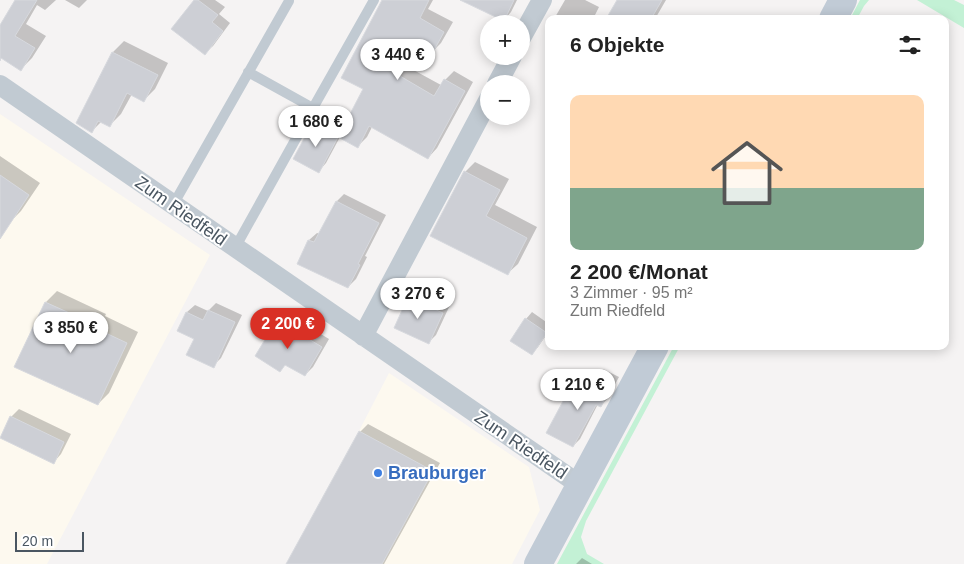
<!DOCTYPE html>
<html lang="de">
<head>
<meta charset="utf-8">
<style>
  :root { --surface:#fff; --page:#f6f6f6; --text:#222; --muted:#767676; --accent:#d93025 }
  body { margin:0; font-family:Arial,sans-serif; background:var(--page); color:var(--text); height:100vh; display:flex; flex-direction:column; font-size:19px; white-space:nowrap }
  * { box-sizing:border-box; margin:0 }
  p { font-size:16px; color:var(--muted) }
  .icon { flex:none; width:28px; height:28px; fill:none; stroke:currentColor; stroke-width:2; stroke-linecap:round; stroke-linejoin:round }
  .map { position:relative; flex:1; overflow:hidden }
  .sheet { position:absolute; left:545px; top:15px; width:404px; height:335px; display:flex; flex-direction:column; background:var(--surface); border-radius:10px; box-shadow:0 2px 12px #0003 }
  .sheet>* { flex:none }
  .tools { position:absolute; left:480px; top:15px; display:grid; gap:10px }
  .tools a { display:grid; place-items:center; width:50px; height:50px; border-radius:50%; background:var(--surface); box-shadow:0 2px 12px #0003; font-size:25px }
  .scale { position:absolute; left:15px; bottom:12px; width:69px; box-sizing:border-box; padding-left:5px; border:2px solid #4a5661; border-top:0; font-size:14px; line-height:18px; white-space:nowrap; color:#4a5661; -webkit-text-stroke:4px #fff; paint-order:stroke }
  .price { position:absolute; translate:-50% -42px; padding:0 11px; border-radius:18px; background:#fff; color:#222; font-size:16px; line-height:32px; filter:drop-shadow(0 1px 2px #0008) }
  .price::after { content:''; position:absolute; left:50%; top:30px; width:15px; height:11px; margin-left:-8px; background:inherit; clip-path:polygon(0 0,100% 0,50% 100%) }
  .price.active { background:var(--accent); color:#fff }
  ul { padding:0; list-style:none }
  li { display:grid; align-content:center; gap:10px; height:265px; padding:0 25px }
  li span { display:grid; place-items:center; height:155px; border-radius:10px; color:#555 }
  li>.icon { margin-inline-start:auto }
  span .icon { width:90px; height:90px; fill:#fffc; stroke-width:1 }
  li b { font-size:21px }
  h2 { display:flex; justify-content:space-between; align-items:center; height:60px; padding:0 25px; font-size:21px }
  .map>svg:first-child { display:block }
  .commercial { fill:#fdf9ef }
  .green { fill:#c3f1d5 }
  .shadow { fill:#0003 }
  .building { fill:#cdcfd5; stroke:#d7d9de }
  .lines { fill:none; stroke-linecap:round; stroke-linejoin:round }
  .lane { stroke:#c1cad2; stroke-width:10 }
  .street { stroke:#c1cad2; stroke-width:20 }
  .secondary { stroke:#c1cbd6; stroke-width:28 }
  .shop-dot { fill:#3f7fe0; stroke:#fff; stroke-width:2 }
  .labels { text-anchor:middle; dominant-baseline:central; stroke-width:4; stroke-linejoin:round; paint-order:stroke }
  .street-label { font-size:18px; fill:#4a5661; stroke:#fff }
  .shop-label { font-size:18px; font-weight:bold; fill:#366cbe; stroke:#fff; text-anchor:start }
</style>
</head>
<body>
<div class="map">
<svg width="964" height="564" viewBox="0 0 964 564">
  <rect width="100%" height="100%" fill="#f5f3f3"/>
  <path class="commercial" d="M 0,114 L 210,255 L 47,564 L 0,564 Z
    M 389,373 L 529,467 L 540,510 L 512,564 L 286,564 L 359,431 Z"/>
  <path class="green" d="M 860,0 L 869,0 L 864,6 L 857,19 L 850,19 Z
    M 917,0 L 954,0 L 964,5 L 964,28 Z
    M 674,346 L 680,346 L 586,521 L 581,537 L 587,554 L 604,564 L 557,564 Z"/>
  <path class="shadow" d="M 16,0 L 56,0 L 45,10 L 37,5 L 26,24 L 46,36 L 32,58 L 21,69 L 0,56 L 0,27 Z
    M 65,0 L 87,0 L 79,8 Z
    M 195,0 L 215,0 L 225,7 L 219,14 L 230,23 L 213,46 L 205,53 Z
    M 384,0 L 433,0 L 428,9 L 453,22 L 441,43 L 431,53 L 419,46 L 408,67 L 441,85 L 445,80 L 454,71 L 473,82 L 437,148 L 428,158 L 372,127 L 367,137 L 358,146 L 340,137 L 326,163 L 319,171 L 294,158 L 313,124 L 321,117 L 344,129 L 364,89 Z
    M 478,0 L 517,0 L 511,12 L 504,20 Z
    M 565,0 L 585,0 L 599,7 L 593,19 L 554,19 Z
    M 618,0 L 666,0 L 655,19 L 607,19 Z
    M 124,41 L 168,63 L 155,89 L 144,100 L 132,94 L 121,114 L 110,125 L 102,121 L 92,131 L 77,122 L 113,52 Z
    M 0,156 L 40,183 L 21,211 L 10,222 L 0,215 Z
    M 475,162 L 509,179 L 495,205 L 537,227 L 518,264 L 507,274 L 465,172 Z
    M 344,194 L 386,215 L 365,256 L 367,257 L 356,279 L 348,287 L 299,263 L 309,240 L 317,233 L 320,234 L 337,201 Z
    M 416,290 L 450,305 L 436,335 L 428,343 L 409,298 Z
    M 57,291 L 106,314 L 105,316 L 138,332 L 109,393 L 98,404 L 46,302 Z
    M 216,303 L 242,315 L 221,358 L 213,366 L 195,338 L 179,331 L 187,312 L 195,305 L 208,311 Z
    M 532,312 L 549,324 L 549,331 L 538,347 L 532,354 L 526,319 Z
    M 286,313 L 329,339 L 313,367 L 305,375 L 286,364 L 280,370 L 278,321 Z
    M 603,369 L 619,377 L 607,399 L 601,406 L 598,404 L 580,439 L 573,446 L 570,391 L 577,384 L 588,390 L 596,375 Z
    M 19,409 L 71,434 L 61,454 L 54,462 L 11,417 Z
    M 368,424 L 440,463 L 384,564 L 287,564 L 360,432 Z
    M 582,558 L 592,564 L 576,564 Z"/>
  <path class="building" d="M 15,0 L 37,0 L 15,36 L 35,48 L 21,71 L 1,58 L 0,61 L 0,25 Z
    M 194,0 L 198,0 L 218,15 L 212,22 L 223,31 L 205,55 L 171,29 Z
    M 382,0 L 429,0 L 420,18 L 444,32 L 432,54 L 416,45 L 400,76 L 434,96 L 444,79 L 465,91 L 428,159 L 369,126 L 358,148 L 338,137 L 363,89 L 341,78 Z
    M 460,0 L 514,0 L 504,21 Z
    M 617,0 L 662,0 L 651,19 L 606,19 Z
    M 112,52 L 158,75 L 144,102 L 127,93 L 110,127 L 98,121 L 92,133 L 76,123 Z
    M 312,124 L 338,137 L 319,173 L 293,159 Z
    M 464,171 L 500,190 L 486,216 L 527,238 L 508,275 L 430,236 Z
    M 0,175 L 29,195 L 0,239 Z
    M 336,201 L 379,223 L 358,264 L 360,265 L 348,288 L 297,264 L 308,240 L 314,242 Z
    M 408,297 L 443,313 L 429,344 L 394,328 Z
    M 45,302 L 96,325 L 95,328 L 127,343 L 98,405 L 14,367 Z
    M 208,310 L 235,322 L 214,368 L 186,355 L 194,339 L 177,331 L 186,312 L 203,320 Z
    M 525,318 L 547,333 L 532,355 L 510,341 Z
    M 277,320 L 322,347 L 305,376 L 285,365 L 280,372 L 255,356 Z
    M 595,375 L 613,384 L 601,407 L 596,405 L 573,447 L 546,433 L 569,390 L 589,400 L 583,397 Z
    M 10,416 L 64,442 L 54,464 L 0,438 Z
    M 359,431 L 433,471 L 382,564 L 286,564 Z"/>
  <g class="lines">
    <path class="lane" d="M 313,108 L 374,0
      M 173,205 L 289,1
      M 235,248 L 313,108 L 248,72"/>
    <path class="street" d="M 521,38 L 542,0
      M 497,84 L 512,56
      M 0,85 L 580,485
      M 363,336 L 489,99"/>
    <path class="secondary" d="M 833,19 L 843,0
      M 538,564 L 655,346"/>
  </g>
  <circle class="shop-dot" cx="378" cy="473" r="5"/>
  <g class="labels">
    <g class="street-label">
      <text transform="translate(181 211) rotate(35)">Zum Riedfeld</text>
      <text transform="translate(521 445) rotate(34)">Zum Riedfeld</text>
    </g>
    <g class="shop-label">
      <text x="388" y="473">Brauburger</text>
    </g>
  </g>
</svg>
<div class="tools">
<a>+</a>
<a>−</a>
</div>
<div class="scale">20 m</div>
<b class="price" style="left:398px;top:81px">3 440 €</b>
<b class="price" style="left:316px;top:148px">1 680 €</b>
<b class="price" style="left:418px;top:320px">3 270 €</b>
<b class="price active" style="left:288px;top:350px">2 200 €</b>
<b class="price" style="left:71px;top:354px">3 850 €</b>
<b class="price" style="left:578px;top:411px">1 210 €</b>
<section class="sheet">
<h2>6 Objekte<svg class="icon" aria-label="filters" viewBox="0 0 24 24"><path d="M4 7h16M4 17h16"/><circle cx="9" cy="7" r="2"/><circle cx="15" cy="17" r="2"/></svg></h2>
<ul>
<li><span style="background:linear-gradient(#ffd9b3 60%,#7fa58c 0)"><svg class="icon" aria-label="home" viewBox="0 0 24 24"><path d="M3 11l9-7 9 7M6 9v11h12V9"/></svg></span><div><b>2 200 €/Monat</b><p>3 Zimmer · 95 m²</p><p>Zum Riedfeld</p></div></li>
</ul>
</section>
</div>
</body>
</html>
